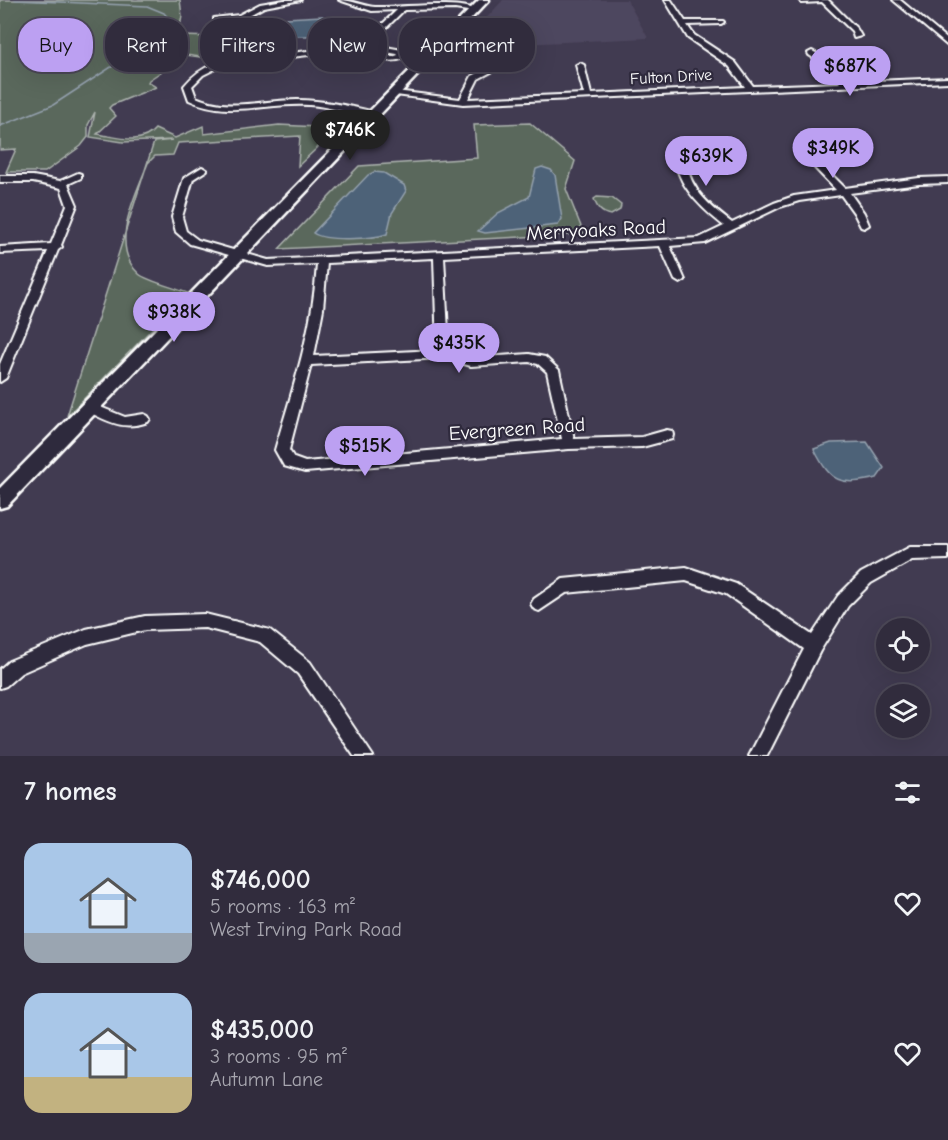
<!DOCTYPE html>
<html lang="en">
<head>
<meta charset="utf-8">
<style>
  :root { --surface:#312c3d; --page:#3d3848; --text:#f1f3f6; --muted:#a8a7b0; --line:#4c4857; --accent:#bca0f2 }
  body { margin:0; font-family:"Comic Neue",sans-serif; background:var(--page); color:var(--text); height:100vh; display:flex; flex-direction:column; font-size:22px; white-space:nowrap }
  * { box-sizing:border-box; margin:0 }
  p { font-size:20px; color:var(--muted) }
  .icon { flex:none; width:33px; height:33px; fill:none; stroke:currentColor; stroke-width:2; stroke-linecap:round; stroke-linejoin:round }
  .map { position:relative; height:756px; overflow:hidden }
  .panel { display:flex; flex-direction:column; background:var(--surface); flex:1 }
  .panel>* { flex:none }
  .top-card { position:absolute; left:18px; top:18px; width:600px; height:54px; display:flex; gap:12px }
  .fabs { position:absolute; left:876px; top:618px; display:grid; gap:12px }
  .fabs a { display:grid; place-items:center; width:54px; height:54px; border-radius:50%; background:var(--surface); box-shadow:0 6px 24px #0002,0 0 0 2px var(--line); font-size:30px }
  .price { position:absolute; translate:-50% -51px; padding:0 14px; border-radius:21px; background:var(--accent); color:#111; font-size:20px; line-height:39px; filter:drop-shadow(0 2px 3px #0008) }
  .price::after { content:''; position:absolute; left:50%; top:36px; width:18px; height:14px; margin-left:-9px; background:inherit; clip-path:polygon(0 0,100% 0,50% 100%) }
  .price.current { background:#222; color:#fff }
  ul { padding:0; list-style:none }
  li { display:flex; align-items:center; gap:18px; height:150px; padding:0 24px }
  li span { display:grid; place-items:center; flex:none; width:168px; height:120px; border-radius:18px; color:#555 }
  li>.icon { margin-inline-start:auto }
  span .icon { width:72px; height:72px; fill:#fffc; stroke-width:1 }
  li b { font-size:26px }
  h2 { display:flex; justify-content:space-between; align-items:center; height:72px; padding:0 24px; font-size:26px }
  .chip { padding:0 21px; border-radius:24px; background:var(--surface); box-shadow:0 6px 24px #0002,0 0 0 2px var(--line); font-size:21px; line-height:54px }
  .chip.current { background:var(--accent); color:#111 }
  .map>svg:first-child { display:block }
  .built { fill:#4e475f }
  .green { fill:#5a675c; stroke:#acb3ae; stroke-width:1.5 }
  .water { fill:#4d6278; stroke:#94a1ae; stroke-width:1.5 }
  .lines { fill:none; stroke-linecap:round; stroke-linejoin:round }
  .stream { stroke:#94a1ae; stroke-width:1.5 }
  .minor-casing { stroke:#fff; stroke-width:4 }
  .secondary-casing { stroke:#fff; stroke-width:5 }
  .minor { fill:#2f2a3d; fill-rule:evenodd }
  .secondary { fill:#2f2a3d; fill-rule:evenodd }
  .labels { text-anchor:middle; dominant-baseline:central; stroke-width:4.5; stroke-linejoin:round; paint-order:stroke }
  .far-street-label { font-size:16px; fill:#fff; stroke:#2f2a3d }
  .street-label { font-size:20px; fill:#fff; stroke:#2f2a3d }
</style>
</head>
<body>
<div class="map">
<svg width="948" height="756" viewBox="0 0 948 756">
  <rect width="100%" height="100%" fill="#413b51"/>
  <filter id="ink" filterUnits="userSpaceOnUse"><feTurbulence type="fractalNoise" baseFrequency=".0167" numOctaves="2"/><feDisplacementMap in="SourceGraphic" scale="12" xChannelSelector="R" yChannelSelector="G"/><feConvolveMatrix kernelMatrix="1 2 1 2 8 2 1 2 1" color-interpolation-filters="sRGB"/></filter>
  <g filter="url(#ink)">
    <path class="built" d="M 503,0 L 627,0 L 648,38 L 460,47 Z"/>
    <path class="green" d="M 0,0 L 180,0 L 182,16 L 179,32 L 181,36 L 215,37 L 205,43 L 208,58 L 186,55 L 149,80 L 148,82 L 156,87 L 112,105 L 109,108 L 116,116 L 97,134 C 118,137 141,146 155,129 L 175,138 L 203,126 L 204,134 L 279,125 L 338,128 L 339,133 L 331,133 L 332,134 L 298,166 L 300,136 L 178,143 L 173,155 L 155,156 L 148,163 C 136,194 108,246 139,274 C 147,281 176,288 187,293 L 67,416 L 154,142 L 173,140 L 123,142 L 90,137 L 95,112 L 88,125 L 88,137 L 81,146 L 45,172 L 6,172 L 16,149 L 0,150 Z
      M 530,123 L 575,161 L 566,189 L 584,234 L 279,249 L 359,166 L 477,158 L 474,125 Z
      M 597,197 L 612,198 L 621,205 L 620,210 L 611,215 C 601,213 597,208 594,199 Z"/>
    <path class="water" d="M 322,16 L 342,26 C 331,39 298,35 282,37 L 279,31 L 275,31 L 286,18 Z
      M 542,167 L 551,170 L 555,175 L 562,219 L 558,225 L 485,233 L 478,231 L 498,213 L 529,197 L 536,169 Z
      M 374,172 L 384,173 L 404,185 L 406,191 L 392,213 L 387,234 C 372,239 326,242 313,233 L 368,175 Z
      M 867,442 L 884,468 L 877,478 C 840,486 831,483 814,449 L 831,443 Z"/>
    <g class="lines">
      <path class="stream" d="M 0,126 L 53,105 L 122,60 L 150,48 L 168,32 L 169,19 L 164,13 L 147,6 L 15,0"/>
      <defs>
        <path id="minor" d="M 284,0 L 301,0 L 264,7 L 244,18 L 243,30 L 257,57 L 350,46 L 366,40 L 397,10 L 372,11 L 339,0 C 352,0 363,6 375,7 C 401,8 456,0 477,10 L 474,12 L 455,9 L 404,10 L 370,44 L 402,50 L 406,56 L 405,58 C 384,65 381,57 363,46 L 351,50 L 223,65 L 203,75 L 192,86 L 196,97 C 229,112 262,100 297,100 C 323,100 349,106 375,112 L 378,112 L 378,116 C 359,117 330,106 309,105 C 266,102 230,119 189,100 L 184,86 C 203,63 221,61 250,57 L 235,30 L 237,19 L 216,21 L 214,20 L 214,18 L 239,15 L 260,4 ZM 381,51 L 397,54 L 398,55 L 392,57 Z
          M 665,0 L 671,0 L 685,21 L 723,21 L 724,22 L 721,24 L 687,25 L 694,35 L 735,62 L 753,86 L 840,83 L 821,63 L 809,55 L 808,53 L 812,51 L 827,59 L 849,82 L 948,78 L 948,82 L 463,104 L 396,95 L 392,93 L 396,91 L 460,99 L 472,76 L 494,65 L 498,67 L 497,69 L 478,79 L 468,99 L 584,94 L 576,65 L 580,63 L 584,65 L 591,94 L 745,87 L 729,66 L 688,38 Z
          M 799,0 L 828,0 L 857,29 L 861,36 L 854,38 L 852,31 L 822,2 L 802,3 Z
          M 893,0 L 900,0 L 948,40 L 948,46 Z
          M 802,141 L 805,142 L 820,163 L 845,188 L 919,178 L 948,177 L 948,183 L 919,184 L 850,193 L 864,213 L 869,225 L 864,228 L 861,227 L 854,213 L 841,195 L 799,201 L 780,207 L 705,243 L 670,246 L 685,280 L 680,283 L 675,280 L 660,246 L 444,257 L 449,351 L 471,358 L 529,354 L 545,357 L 559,370 L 574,439 L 642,437 L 667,430 L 672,431 L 673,435 L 672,439 L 642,447 L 569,449 L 305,472 L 284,466 L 275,450 C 293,388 313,329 317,264 L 268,266 L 190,244 L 176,232 L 172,217 L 184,178 L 202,167 L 207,170 L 193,179 L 182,217 L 186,231 L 198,240 L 268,260 L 699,238 L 724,226 C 700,207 668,178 677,144 L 684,146 C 686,185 702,200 732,223 L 774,203 L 794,196 L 836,190 L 814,167 L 798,144 ZM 434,258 L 437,350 L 314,356 L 323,309 L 327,263 ZM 443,358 L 471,366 L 529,362 L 538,364 L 547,372 L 562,439 L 305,462 L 294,458 L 289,450 L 311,365 Z
          M 78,173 L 81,174 L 81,178 L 68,184 L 77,205 L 61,245 L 62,247 L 58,250 L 6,378 L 0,382 L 0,364 L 48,251 L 0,253 L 0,247 L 51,244 L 67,205 L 61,188 L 33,182 L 0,182 L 0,176 L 33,176 L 60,181 Z
          M 88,402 L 125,417 L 144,414 L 148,416 L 150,419 L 148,422 C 121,431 109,421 84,410 L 82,407 L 84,404 Z
          M 910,547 L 948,547 L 948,559 L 912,560 L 871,583 L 848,606 L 820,651 L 767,756 L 749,756 L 804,649 L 726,594 L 686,581 L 566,593 L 539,611 L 534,609 L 531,604 L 534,599 L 563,579 L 686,567 L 736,584 L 812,635 L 838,596 L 861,573 Z
          M 205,614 L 270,630 L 310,662 L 373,756 L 354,756 L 298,674 L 260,642 L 205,628 L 145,630 L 87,644 L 21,673 L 6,686 L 0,688 L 0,669 L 9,661 L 86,629 L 145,616 Z"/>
        <path id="secondary" d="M 479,0 L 489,0 L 7,506 L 0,508 L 0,488 Z"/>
      </defs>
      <use href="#minor" class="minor-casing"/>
      <use href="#secondary" class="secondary-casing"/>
      <use href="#minor" class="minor"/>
      <use href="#secondary" class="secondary"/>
    </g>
  </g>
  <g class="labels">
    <g class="far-street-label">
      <text transform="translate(671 77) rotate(-3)">Fulton Drive</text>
    </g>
    <g class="street-label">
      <text transform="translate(596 230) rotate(-3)">Merryoaks Road</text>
      <text transform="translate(517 429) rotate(-4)">Evergreen Road</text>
    </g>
  </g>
</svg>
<div class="fabs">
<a><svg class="icon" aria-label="locate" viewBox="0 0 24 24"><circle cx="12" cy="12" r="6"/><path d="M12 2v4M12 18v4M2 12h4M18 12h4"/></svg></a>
<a><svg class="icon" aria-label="layers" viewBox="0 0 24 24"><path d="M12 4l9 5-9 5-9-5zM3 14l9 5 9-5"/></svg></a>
</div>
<b class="price" style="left:850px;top:97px">$687K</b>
<b class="price current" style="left:350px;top:161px">$746K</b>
<b class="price" style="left:833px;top:179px">$349K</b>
<b class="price" style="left:706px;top:187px">$639K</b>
<b class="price" style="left:174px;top:343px">$938K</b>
<b class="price" style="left:459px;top:374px">$435K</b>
<b class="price" style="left:365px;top:477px">$515K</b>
<div class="top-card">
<a class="chip current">Buy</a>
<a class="chip">Rent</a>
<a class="chip">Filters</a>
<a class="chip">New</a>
<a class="chip">Apartment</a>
</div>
</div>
<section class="panel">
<h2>7 homes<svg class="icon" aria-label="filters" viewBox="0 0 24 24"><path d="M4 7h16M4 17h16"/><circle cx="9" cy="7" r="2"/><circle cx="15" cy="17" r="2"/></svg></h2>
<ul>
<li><span style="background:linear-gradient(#a9c7e8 75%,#9aa5b1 0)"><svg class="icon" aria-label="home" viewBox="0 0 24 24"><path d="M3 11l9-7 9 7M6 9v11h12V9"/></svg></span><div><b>$746,000</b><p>5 rooms · 163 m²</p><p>West Irving Park Road</p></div><svg class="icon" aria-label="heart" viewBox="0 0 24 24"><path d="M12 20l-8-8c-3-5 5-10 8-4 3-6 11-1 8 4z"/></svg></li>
<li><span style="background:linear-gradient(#a9c7e8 70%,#c2b280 0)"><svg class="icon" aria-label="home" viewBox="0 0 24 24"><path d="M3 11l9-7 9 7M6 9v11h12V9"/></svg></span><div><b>$435,000</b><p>3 rooms · 95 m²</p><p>Autumn Lane</p></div><svg class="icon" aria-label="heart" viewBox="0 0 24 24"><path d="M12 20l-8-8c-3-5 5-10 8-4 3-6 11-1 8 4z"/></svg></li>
</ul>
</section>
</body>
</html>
